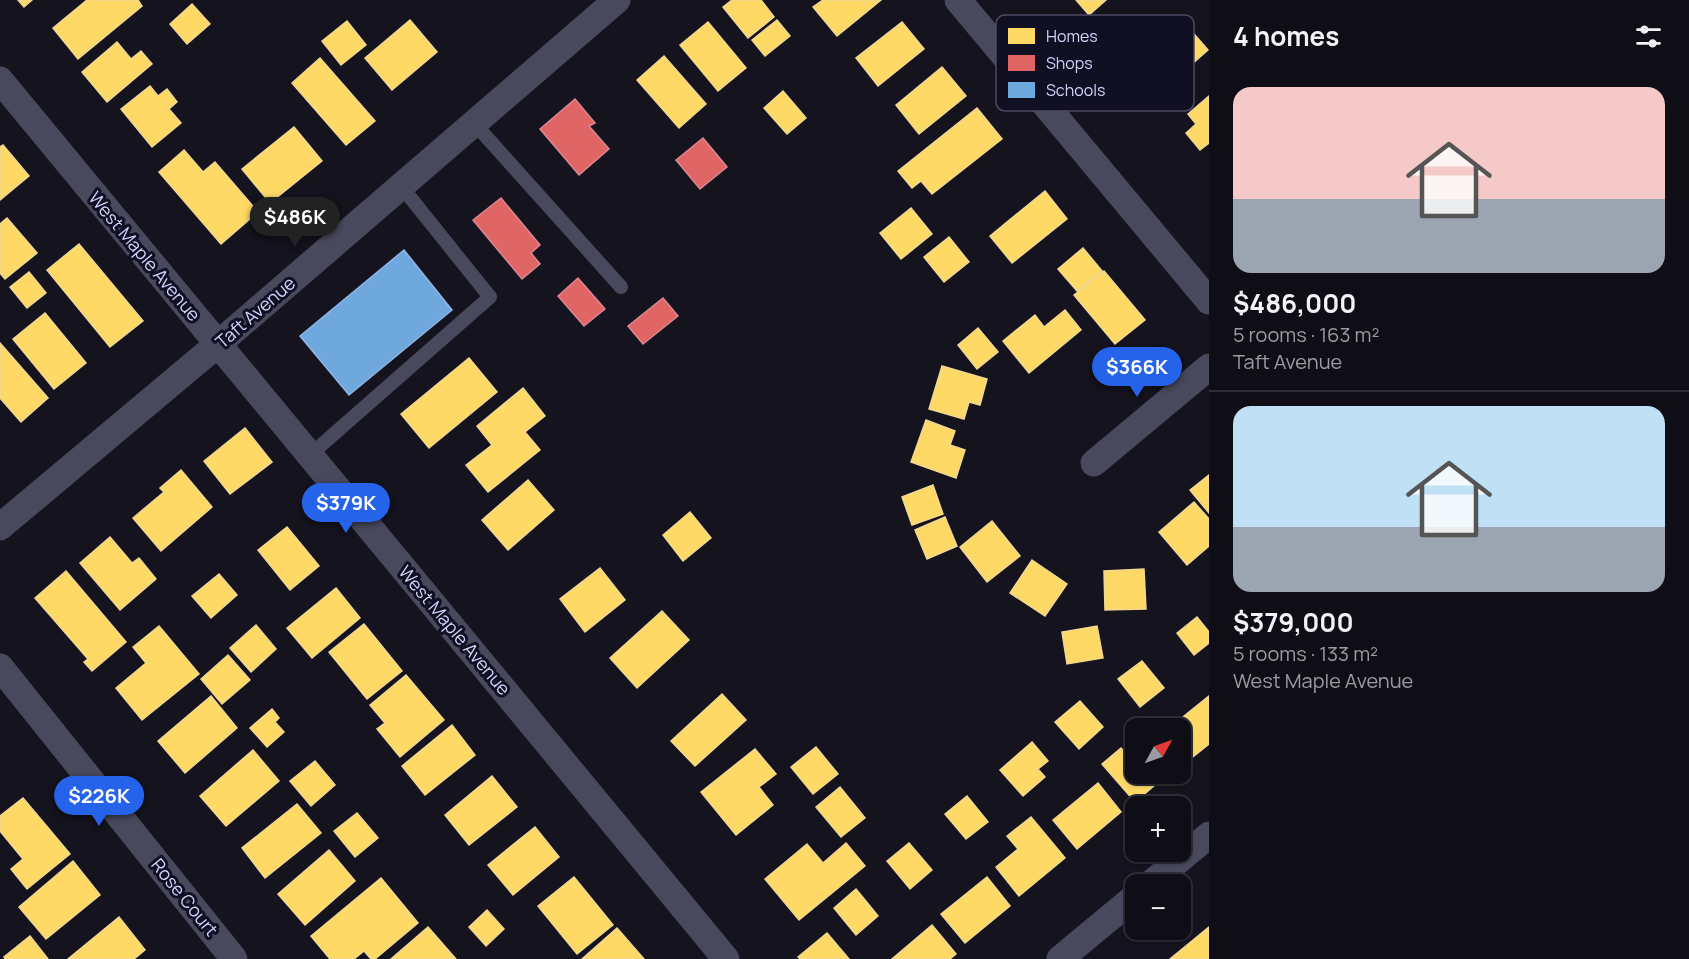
<!DOCTYPE html>
<html lang="en">
<head>
<meta charset="utf-8">
<style>
  :root { --surface:#0f0e16; --page:#1d1c23; --text:#f1f3f6; --muted:#9b9ca1; --line:#2f2e35; --accent:#2563eb }
  body { margin:0; font-family:Manrope,sans-serif; background:var(--page); color:var(--text); height:100vh; display:flex; flex-direction:column; font-size:22px; white-space:nowrap }
  * { box-sizing:border-box; margin:0 }
  p { font-size:20px; color:var(--muted) }
  .icon { flex:none; width:33px; height:33px; fill:none; stroke:currentColor; stroke-width:2; stroke-linecap:round; stroke-linejoin:round }
  .map { position:relative; flex:1; overflow:hidden }
  .details { display:flex; flex-direction:column; background:var(--surface); width:480px }
  .details>* { flex:none }
  .needle { width:39px; rotate:50deg }
  .tools { position:absolute; left:1125px; top:718px; display:grid; gap:12px }
  .tools a { display:grid; place-items:center; width:66px; height:66px; border-radius:12px; background:var(--surface); box-shadow:0 2px 4px #0004,0 0 0 2px var(--line); font-size:30px }
  .price { position:absolute; translate:-50% -51px; padding:0 14px; border-radius:21px; background:var(--accent); color:#fff; font-size:20px; line-height:39px; filter:drop-shadow(0 2px 3px #0008) }
  .price::after { content:''; position:absolute; left:50%; top:36px; width:18px; height:14px; margin-left:-9px; background:inherit; clip-path:polygon(0 0,100% 0,50% 100%) }
  .price.active { background:#222; color:#fff }
  ul { padding:0; list-style:none }
  li { display:grid; align-content:center; gap:12px; height:318px; padding:0 24px }
  li+li { border-top:2px solid var(--line) }
  li span { display:grid; place-items:center; height:186px; border-radius:18px; color:#555 }
  li>.icon { margin-inline-start:auto }
  span .icon { width:108px; height:108px; fill:#fffc; stroke-width:1 }
  li b { font-size:26px }
  h2 { display:flex; justify-content:space-between; align-items:center; height:72px; padding:0 24px; font-size:26px }
  main { display:flex; flex:1; min-height:0 }
  .map>svg:first-child { display:block }
  .homes { fill:#ffd966; stroke:#f2d793; stroke-width:1.5 }
  .shops { fill:#e06666; stroke:#dd8693; stroke-width:1.5 }
  .schools { fill:#6fa8dc; stroke:#8eb5e6; stroke-width:1.5 }
  .lines { fill:none; stroke-linecap:round; stroke-linejoin:round }
  .lane { stroke:#49495e; stroke-width:14 }
  .street { stroke:#49495e; stroke-width:27 }
  .labels { text-anchor:middle; dominant-baseline:central; stroke-width:6; stroke-linejoin:round; paint-order:stroke }
  .street-label { font-size:18px; fill:#d5d2fd; stroke:#110f22 }
  .key { fill:#110f22; stroke:#4c4a64; stroke-width:1.5 }
  .key-label { font-size:16px; fill:#d5d2fd }
</style>
</head>
<body>
<main>
<div class="map">
<svg width="1209" height="959" viewBox="0 0 1209 959">
  <rect width="100%" height="100%" fill="#14131e"/>
  <path class="homes" d="M 18,0 L 32,0 L 24,7 Z
    M 87,0 L 138,0 L 142,6 L 78,59 L 53,28 Z
    M 732,0 L 761,0 L 774,17 L 748,38 L 723,7 Z
    M 823,0 L 881,0 L 837,36 L 813,7 Z
    M 1076,0 L 1106,0 L 1089,15 Z
    M 192,4 L 210,24 L 187,44 L 170,24 Z
    M 1181,19 L 1208,50 L 1157,95 L 1130,64 Z
    M 410,20 L 437,52 L 392,90 L 365,58 Z
    M 777,20 L 790,36 L 765,56 L 752,40 Z
    M 347,21 L 366,45 L 341,65 L 322,41 Z
    M 708,22 L 746,68 L 718,91 L 680,45 Z
    M 902,22 L 924,49 L 878,86 L 856,58 Z
    M 117,42 L 131,59 L 141,51 L 152,64 L 107,102 L 82,72 Z
    M 664,56 L 706,104 L 679,128 L 637,80 Z
    M 320,58 L 375,121 L 346,145 L 292,83 Z
    M 942,67 L 966,96 L 919,134 L 896,105 Z
    M 150,86 L 158,96 L 167,89 L 177,102 L 169,109 L 181,123 L 152,147 L 121,109 Z
    M 783,91 L 806,118 L 787,134 L 764,108 Z
    M 1209,96 L 1209,143 L 1200,150 L 1186,133 L 1196,124 L 1188,114 Z
    M 977,108 L 1002,139 L 932,194 L 921,181 L 912,188 L 898,171 Z
    M 294,127 L 322,161 L 270,203 L 242,169 Z
    M 3,145 L 29,176 L 0,200 L 0,147 Z
    M 184,150 L 203,172 L 215,162 L 258,212 L 221,244 L 159,172 Z
    M 1045,191 L 1067,219 L 1012,263 L 990,236 Z
    M 911,208 L 932,234 L 901,259 L 880,233 Z
    M 7,218 L 37,253 L 5,279 L 0,273 L 0,224 Z
    M 949,237 L 969,262 L 944,282 L 924,257 Z
    M 79,244 L 143,321 L 110,347 L 47,270 Z
    M 1083,248 L 1102,271 L 1077,291 L 1058,269 Z
    M 1104,271 L 1145,320 L 1115,344 L 1074,295 Z
    M 29,272 L 46,293 L 27,308 L 10,287 Z
    M 1065,310 L 1081,330 L 1029,373 L 1003,341 L 1035,315 L 1044,327 Z
    M 45,313 L 86,363 L 54,389 L 13,339 Z
    M 978,328 L 998,352 L 977,369 L 958,345 Z
    M 0,343 L 48,398 L 21,422 L 0,398 Z
    M 469,358 L 497,392 L 429,448 L 401,414 Z
    M 942,366 L 987,379 L 980,405 L 969,402 L 964,419 L 929,409 Z
    M 523,388 L 545,416 L 525,432 L 540,450 L 488,492 L 466,465 L 492,445 L 477,426 Z
    M 926,420 L 955,431 L 950,445 L 965,450 L 956,478 L 911,462 Z
    M 245,428 L 272,462 L 230,494 L 204,461 Z
    M 181,470 L 212,507 L 161,551 L 133,518 L 164,492 L 160,488 Z
    M 1209,475 L 1209,513 L 1190,490 Z
    M 528,480 L 554,510 L 508,550 L 482,520 Z
    M 933,485 L 943,514 L 912,525 L 902,497 Z
    M 1194,502 L 1209,519 L 1209,546 L 1187,565 L 1159,532 Z
    M 690,512 L 711,538 L 683,561 L 663,535 Z
    M 945,517 L 957,546 L 927,559 L 915,530 Z
    M 992,521 L 1020,556 L 987,582 L 960,547 Z
    M 287,527 L 319,566 L 290,590 L 258,550 Z
    M 110,537 L 132,563 L 139,558 L 156,579 L 120,610 L 80,563 Z
    M 1032,560 L 1067,584 L 1045,616 L 1010,593 Z
    M 600,568 L 625,600 L 585,632 L 560,599 Z
    M 1144,569 L 1146,609 L 1105,610 L 1104,571 Z
    M 66,571 L 126,642 L 92,671 L 84,662 L 88,659 L 35,598 Z
    M 219,574 L 237,595 L 211,618 L 192,596 Z
    M 336,588 L 360,618 L 312,658 L 287,628 Z
    M 662,611 L 689,640 L 637,688 L 610,658 Z
    M 1197,617 L 1209,632 L 1209,643 L 1194,655 L 1177,633 Z
    M 364,624 L 402,671 L 367,699 L 329,652 Z
    M 256,625 L 276,649 L 251,672 L 230,648 Z
    M 159,626 L 199,674 L 142,720 L 116,688 L 146,663 L 133,647 Z
    M 1097,626 L 1103,658 L 1067,664 L 1062,632 Z
    M 228,655 L 250,680 L 222,704 L 201,679 Z
    M 1142,661 L 1164,688 L 1140,707 L 1118,679 Z
    M 406,675 L 444,720 L 400,757 L 377,729 L 385,723 L 370,705 Z
    M 722,694 L 746,720 L 695,766 L 671,741 Z
    M 211,696 L 237,728 L 185,773 L 158,741 Z
    M 1209,696 L 1209,744 L 1189,760 L 1180,749 L 1180,729 L 1168,729 Z
    M 1080,701 L 1103,727 L 1079,749 L 1055,722 Z
    M 272,709 L 279,718 L 275,722 L 284,732 L 267,747 L 250,728 Z
    M 452,725 L 475,755 L 425,795 L 402,766 Z
    M 1032,742 L 1048,761 L 1038,769 L 1045,777 L 1023,796 L 1000,770 Z
    M 816,747 L 838,774 L 813,794 L 791,767 Z
    M 1121,748 L 1129,758 L 1136,752 L 1136,774 L 1168,774 L 1135,802 L 1102,764 Z
    M 755,749 L 776,774 L 759,787 L 773,805 L 736,835 L 701,792 Z
    M 253,750 L 279,781 L 226,826 L 200,796 Z
    M 315,761 L 335,785 L 311,806 L 290,781 Z
    M 492,776 L 517,807 L 469,845 L 445,815 Z
    M 1098,783 L 1121,812 L 1077,849 L 1053,820 Z
    M 840,787 L 865,818 L 841,837 L 816,807 Z
    M 967,796 L 988,822 L 966,839 L 945,814 Z
    M 23,798 L 70,854 L 27,889 L 11,869 L 23,859 L 0,831 L 0,816 Z
    M 297,804 L 321,833 L 265,878 L 242,848 Z
    M 357,813 L 378,838 L 355,857 L 334,831 Z
    M 1031,817 L 1065,858 L 1019,896 L 996,867 L 1018,849 L 1007,836 Z
    M 535,827 L 559,857 L 513,895 L 488,865 Z
    M 846,843 L 865,866 L 799,920 L 765,879 L 807,844 L 823,863 Z
    M 909,843 L 932,870 L 910,889 L 887,861 Z
    M 329,850 L 355,881 L 305,925 L 278,894 Z
    M 73,861 L 100,895 L 46,939 L 19,907 Z
    M 574,877 L 613,925 L 577,954 L 538,906 Z
    M 987,877 L 1010,906 L 965,943 L 941,914 Z
    M 381,878 L 418,923 L 375,959 L 371,959 L 364,951 L 354,959 L 330,959 L 311,936 Z
    M 856,889 L 878,916 L 856,935 L 834,908 Z
    M 487,910 L 504,929 L 486,946 L 469,927 Z
    M 119,917 L 145,950 L 134,959 L 68,959 Z
    M 932,925 L 956,954 L 950,959 L 892,959 Z
    M 428,927 L 456,959 L 391,959 Z
    M 1209,927 L 1209,959 L 1170,959 Z
    M 617,928 L 644,959 L 582,959 Z
    M 827,933 L 849,959 L 800,959 L 798,957 Z
    M 30,936 L 48,959 L 5,959 L 4,957 Z"/>
  <path class="shops" d="M 575,99 L 595,123 L 589,126 L 609,149 L 579,175 L 540,129 Z
    M 703,138 L 727,167 L 700,189 L 676,160 Z
    M 501,198 L 540,245 L 531,253 L 540,264 L 522,279 L 473,220 Z
    M 578,278 L 605,309 L 584,326 L 558,296 Z
    M 663,298 L 678,316 L 643,344 L 628,326 Z"/>
  <path class="schools" d="M 404,250 L 452,310 L 349,395 L 300,336 Z"/>
  <g class="lines">
    <path class="lane" d="M 474,123 L 621,287
      M 310,455 L 490,297 L 401,186"/>
    <path class="street" d="M 958,0 L 1209,301
      M 0,80 L 726,959
      M 1094,463 L 1209,367
      M 0,527 L 218,344 L 617,0
      M 0,667 L 234,959
      M 1149,885 L 1209,835
      M 1060,959 L 1136,896"/>
  </g>
  <g class="labels">
    <g class="street-label">
      <text transform="translate(145 256) rotate(50)">West Maple Avenue</text>
      <text transform="translate(255 312) rotate(-41)">Taft Avenue</text>
      <text transform="translate(455 630) rotate(50)">West Maple Avenue</text>
      <text transform="translate(185 897) rotate(51)">Rose Court</text>
    </g>
  </g>
  <rect x="996" y="15" width="198" height="96" rx="9" class="key"/>
  <rect x="1008" y="28" width="27" height="16" fill="#ffd966"/>
  <rect x="1008" y="55" width="27" height="16" fill="#e06666"/>
  <rect x="1008" y="82" width="27" height="16" fill="#6fa8dc"/>
  <g class="key-label">
    <text x="1046" y="42">Homes</text>
    <text x="1046" y="69">Shops</text>
    <text x="1046" y="96">Schools</text>
  </g>
</svg>
<div class="tools">
<a><svg class="needle" viewBox="-14 -14 28 28"><path d="M0-13l5 13h-10z" fill="#e53935"/><path d="M0 13l5-13h-10z" fill="#9b9ca1"/></svg></a>
<a>+</a>
<a>−</a>
</div>
<b class="price active" style="left:295px;top:248px">$486K</b>
<b class="price" style="left:1137px;top:398px">$366K</b>
<b class="price" style="left:346px;top:534px">$379K</b>
<b class="price" style="left:99px;top:827px">$226K</b>
</div>
<section class="details">
<h2>4 homes<svg class="icon" aria-label="filters" viewBox="0 0 24 24"><path d="M4 7h16M4 17h16"/><circle cx="9" cy="7" r="2"/><circle cx="15" cy="17" r="2"/></svg></h2>
<ul>
<li><span style="background:linear-gradient(#f6c9c9 60%,#9aa5b1 0)"><svg class="icon" aria-label="home" viewBox="0 0 24 24"><path d="M3 11l9-7 9 7M6 9v11h12V9"/></svg></span><div><b>$486,000</b><p>5 rooms · 163 m²</p><p>Taft Avenue</p></div></li>
<li><span style="background:linear-gradient(#bfe0f5 65%,#9aa5b1 0)"><svg class="icon" aria-label="home" viewBox="0 0 24 24"><path d="M3 11l9-7 9 7M6 9v11h12V9"/></svg></span><div><b>$379,000</b><p>5 rooms · 133 m²</p><p>West Maple Avenue</p></div></li>
</ul>
</section>
</main>
</body>
</html>
